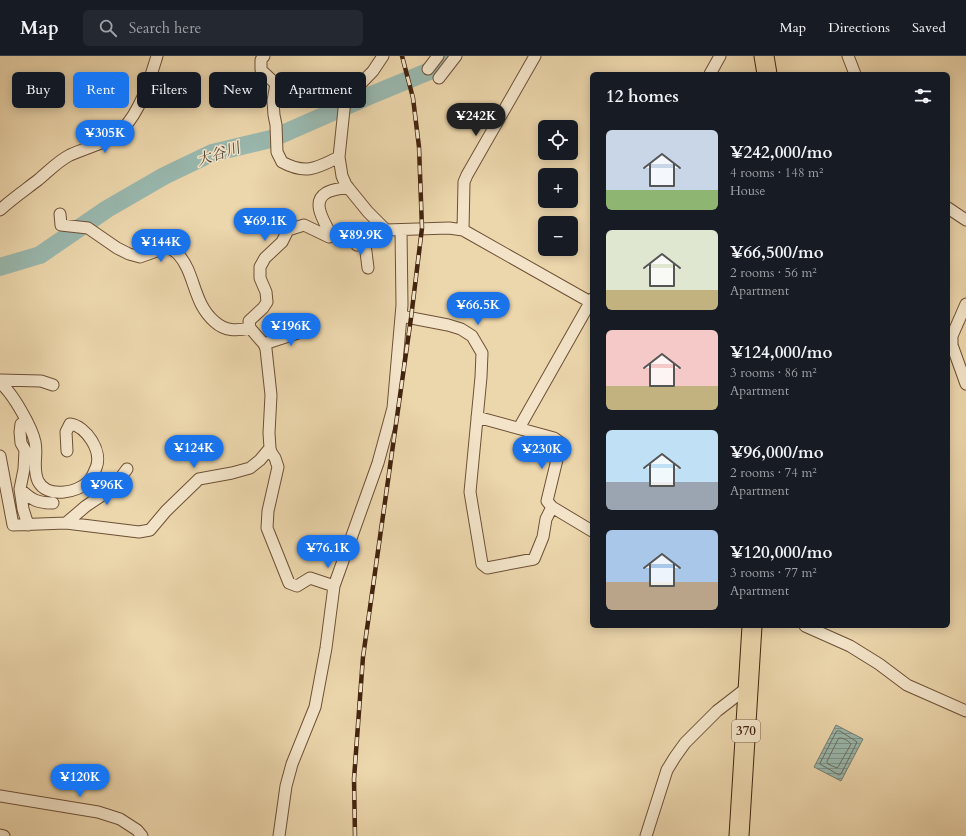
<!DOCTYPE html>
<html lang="en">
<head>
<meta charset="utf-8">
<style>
  :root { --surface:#171b24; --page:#242831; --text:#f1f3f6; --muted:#9ea1a6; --line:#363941; --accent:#1a73e8 }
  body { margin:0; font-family:Cardo,"Noto Serif JP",serif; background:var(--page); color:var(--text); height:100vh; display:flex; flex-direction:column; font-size:15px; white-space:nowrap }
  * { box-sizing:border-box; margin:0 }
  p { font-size:13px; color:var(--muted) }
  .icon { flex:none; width:22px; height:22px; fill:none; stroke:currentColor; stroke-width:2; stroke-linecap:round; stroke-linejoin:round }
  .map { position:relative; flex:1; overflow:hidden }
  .sheet { position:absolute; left:590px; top:16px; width:360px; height:556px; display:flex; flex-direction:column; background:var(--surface); border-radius:6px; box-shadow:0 2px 10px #0003 }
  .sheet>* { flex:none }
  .banner { position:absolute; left:12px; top:16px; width:380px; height:36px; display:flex; gap:8px }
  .controls { position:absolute; left:538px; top:64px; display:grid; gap:8px }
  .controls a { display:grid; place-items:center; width:40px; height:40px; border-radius:6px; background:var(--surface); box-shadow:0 2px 10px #0003; font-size:20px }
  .price { position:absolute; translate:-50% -34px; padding:0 9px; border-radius:14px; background:var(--accent); color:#fff; font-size:13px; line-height:26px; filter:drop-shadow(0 1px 2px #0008) }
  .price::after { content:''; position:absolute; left:50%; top:24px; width:12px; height:9px; margin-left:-6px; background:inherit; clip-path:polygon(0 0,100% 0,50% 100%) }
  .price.current { background:#222; color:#fff }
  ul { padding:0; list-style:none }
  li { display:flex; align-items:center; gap:12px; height:100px; padding:0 16px }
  li span { display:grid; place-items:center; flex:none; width:112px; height:80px; border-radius:6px; color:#555 }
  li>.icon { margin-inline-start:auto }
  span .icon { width:48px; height:48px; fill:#fffc; stroke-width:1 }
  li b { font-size:17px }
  h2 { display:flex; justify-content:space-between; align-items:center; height:48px; padding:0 16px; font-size:17px }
  .pill { padding:0 14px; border-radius:6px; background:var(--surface); box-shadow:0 2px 10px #0003; font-size:14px; line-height:36px }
  .pill.current { background:var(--accent); color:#fff }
  header { display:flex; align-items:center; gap:24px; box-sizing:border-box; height:56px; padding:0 20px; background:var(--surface); border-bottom:1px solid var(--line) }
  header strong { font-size:19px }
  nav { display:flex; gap:22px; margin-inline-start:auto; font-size:14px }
  .search { width:280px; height:36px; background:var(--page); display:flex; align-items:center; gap:10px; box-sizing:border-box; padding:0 14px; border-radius:6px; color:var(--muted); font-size:15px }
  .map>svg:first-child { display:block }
  .water { fill:url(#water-rules); stroke:#777d6e }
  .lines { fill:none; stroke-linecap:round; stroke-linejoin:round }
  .shore { stroke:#6e6e5e; stroke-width:1 }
  .river { stroke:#99b8ae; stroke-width:18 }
  .minor-casing { stroke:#6d5036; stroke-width:13 }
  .trunk-casing { stroke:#43240f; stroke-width:21 }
  .minor { stroke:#f3e4c9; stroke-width:11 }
  .trunk { stroke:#ecd6ac; stroke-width:19 }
  .rail-casing { stroke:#43240f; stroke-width:4.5 }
  .rail { stroke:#f3e4c9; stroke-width:3; stroke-dasharray:9; stroke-linecap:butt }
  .labels { text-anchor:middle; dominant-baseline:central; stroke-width:3; stroke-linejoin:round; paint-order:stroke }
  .shield { fill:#f3e4c9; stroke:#785e47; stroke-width:1 }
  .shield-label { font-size:13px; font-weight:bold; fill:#43240f }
  .water-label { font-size:15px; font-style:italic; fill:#584937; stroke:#f3e4c9 }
</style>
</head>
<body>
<header>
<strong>Map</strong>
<div class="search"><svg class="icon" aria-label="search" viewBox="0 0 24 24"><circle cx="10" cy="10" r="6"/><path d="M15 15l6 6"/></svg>Search here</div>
<nav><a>Map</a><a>Directions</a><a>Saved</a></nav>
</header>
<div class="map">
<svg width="966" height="780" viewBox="0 0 966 780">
  <defs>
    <pattern id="water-rules" width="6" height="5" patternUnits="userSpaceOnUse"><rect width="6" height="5" fill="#99b8ae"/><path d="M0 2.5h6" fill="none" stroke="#7e958c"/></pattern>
  </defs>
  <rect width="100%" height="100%" fill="#ecd6ac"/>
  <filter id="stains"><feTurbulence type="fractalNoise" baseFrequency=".005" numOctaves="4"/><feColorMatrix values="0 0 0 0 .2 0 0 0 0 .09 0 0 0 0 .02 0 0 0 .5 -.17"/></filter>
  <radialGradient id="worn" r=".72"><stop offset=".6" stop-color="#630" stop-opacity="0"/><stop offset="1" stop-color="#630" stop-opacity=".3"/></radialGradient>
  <path class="water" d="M 836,669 L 863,683 L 841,725 L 814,711 Z"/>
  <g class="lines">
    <path class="shore" d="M 837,675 L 840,675 L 857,686 L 841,718 L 839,719 L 820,708 Z
      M 839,682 C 842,681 849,685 851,688 L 838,711 L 837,712 L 828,708 L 827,706 Z"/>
    <path class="river" d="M 0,211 L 40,199 L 107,153 L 164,120 L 212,97 L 271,83 L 369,40 L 432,14 L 441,1"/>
    <defs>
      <path id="minor" d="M 264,0 L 261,4 L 261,14 L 276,28 L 273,45 L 274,59 L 276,69 L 277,96 L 282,106 C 306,119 317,112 339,101
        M 383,0 L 373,15 L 345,44 L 339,101 L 342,120 L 346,129 L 368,156 L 386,174 L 449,172 L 463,174 L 592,247
        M 848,0 L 855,18
        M 428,13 L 438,0
        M 710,18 L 720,0
        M 439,22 L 456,0
        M 948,152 L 966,164
        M 0,154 C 12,143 25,134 38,124 C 49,115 58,105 70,99 C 87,91 107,88 122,74 C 141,54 149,26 157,0
        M 60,158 L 61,169 L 88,172 L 117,192 L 129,198 L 140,201 L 168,191 C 171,193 175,195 178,198 C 196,218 192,246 215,266 C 225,275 236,275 250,272
        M 463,174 L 464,126 L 467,119 L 535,0
        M 329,181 L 353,175 L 357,189 L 365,188 L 386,174
        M 365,188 L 368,212
        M 966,248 L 952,280 L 952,289 L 966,328
        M 401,260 L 448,269 L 461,273 L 472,280 L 482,297 L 481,321 L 470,436 L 482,508 L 487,512 L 534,503 L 543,481 L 546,463 L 552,451
        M 264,288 L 301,276 L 308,272
        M 0,324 L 41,325 L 53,329
        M 0,327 C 12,336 32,371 35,386 C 38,399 32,411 38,425 C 47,443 77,437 89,425 C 92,422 94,416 96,412 C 103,395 86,370 70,368 L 66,376 L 67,395
        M 477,361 L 554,382 L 561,387 L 547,445 L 552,451 L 592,475
        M 26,364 L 21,368 L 20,376 L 21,387 L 25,394 L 24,413 L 20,433 L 23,453 L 28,469
        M 519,372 L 592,243
        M 0,400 L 13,469 L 66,467 L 139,476 L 150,474 L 166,455 L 199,423 L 232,417 L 250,412 L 260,404 L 270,392
        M 20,433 C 32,444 37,447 53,447
        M 66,467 L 86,450 L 113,432 L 127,413
        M 334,530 L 310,522 L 297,530 L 289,527 L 267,472 L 268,455 L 278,411 L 275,402 L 271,396 L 270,392 L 269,377 L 271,339 L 266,293 L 264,288 L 250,272 L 249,265 L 263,252 L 267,246 L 266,236 L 260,222 L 260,211 L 265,202 L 282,186 L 288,174 L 304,169 L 329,181 L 330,177 C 324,165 311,146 326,137 C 332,133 341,133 348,131
        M 805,570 L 850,590 L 879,608 L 907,629 L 966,655
        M 0,740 L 98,756 L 120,763 L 137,774 L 142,780
        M 0,779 L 4,780
        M 279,780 L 286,730 L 292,708 L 315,651 L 326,592 L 334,530 L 378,407 L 393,352 L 402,249 L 401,174
        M 646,780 L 667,714 L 675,701 L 685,687 L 717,655 L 748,631"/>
      <path id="trunk" d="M 764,0 L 767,18
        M 739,780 L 752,570"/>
    </defs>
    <use href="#minor" class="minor-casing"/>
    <use href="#trunk" class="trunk-casing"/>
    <use href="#minor" class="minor"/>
    <use href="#trunk" class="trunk"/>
    <defs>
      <path id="rail" d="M 355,780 L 354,723 L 363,601 L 411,262 L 422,172 L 419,91 L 413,42 L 402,0"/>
    </defs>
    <use href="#rail" class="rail-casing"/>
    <use href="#rail" class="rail"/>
  </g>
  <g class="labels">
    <rect class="shield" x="732" y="664" width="28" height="22" rx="3"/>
    <g class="shield-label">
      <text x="746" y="675">370</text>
    </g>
    <g class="water-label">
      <text transform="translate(218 98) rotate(-18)">大谷川</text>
    </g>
  </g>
  <rect width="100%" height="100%" filter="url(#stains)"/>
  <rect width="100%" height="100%" fill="url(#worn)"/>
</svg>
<div class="controls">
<a><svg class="icon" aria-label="locate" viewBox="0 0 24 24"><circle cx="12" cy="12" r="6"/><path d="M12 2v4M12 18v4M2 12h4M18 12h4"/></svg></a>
<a>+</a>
<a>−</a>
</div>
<b class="price current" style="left:476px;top:81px">¥242K</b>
<b class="price" style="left:105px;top:98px">¥305K</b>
<b class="price" style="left:265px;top:186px">¥69.1K</b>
<b class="price" style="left:361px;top:200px">¥89.9K</b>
<b class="price" style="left:161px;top:207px">¥144K</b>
<b class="price" style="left:478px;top:270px">¥66.5K</b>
<b class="price" style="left:291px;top:291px">¥196K</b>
<b class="price" style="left:194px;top:413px">¥124K</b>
<b class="price" style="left:542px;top:414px">¥230K</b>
<b class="price" style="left:107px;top:450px">¥96K</b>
<b class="price" style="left:328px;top:513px">¥76.1K</b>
<b class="price" style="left:80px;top:742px">¥120K</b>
<div class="banner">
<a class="pill">Buy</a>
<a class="pill current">Rent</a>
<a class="pill">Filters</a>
<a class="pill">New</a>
<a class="pill">Apartment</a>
</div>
<section class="sheet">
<h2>12 homes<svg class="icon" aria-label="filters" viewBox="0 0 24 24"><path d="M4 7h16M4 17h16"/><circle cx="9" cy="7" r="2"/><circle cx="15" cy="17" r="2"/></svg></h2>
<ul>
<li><span style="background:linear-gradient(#c9d6e8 75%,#8fb573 0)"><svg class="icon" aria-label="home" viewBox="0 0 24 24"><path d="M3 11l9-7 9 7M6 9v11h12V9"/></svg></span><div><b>¥242,000/mo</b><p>4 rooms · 148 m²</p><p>House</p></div></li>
<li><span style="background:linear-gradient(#dfe7d0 75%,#c2b280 0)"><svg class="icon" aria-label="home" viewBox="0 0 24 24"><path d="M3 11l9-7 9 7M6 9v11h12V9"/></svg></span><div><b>¥66,500/mo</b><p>2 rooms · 56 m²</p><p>Apartment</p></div></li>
<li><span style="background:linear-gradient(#f6c9c9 70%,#c2b280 0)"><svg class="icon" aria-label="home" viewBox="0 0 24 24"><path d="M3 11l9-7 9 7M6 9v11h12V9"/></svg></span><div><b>¥124,000/mo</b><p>3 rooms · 86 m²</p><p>Apartment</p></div></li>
<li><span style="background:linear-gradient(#bfe0f5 65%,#9aa5b1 0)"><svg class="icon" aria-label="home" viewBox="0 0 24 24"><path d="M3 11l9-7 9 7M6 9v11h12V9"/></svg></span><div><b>¥96,000/mo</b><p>2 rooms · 74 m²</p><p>Apartment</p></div></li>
<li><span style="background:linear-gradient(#a9c7e8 65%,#b9a48a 0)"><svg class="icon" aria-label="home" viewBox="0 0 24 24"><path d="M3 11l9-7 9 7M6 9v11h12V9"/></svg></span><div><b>¥120,000/mo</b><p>3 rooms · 77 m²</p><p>Apartment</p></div></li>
</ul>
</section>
</div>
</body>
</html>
